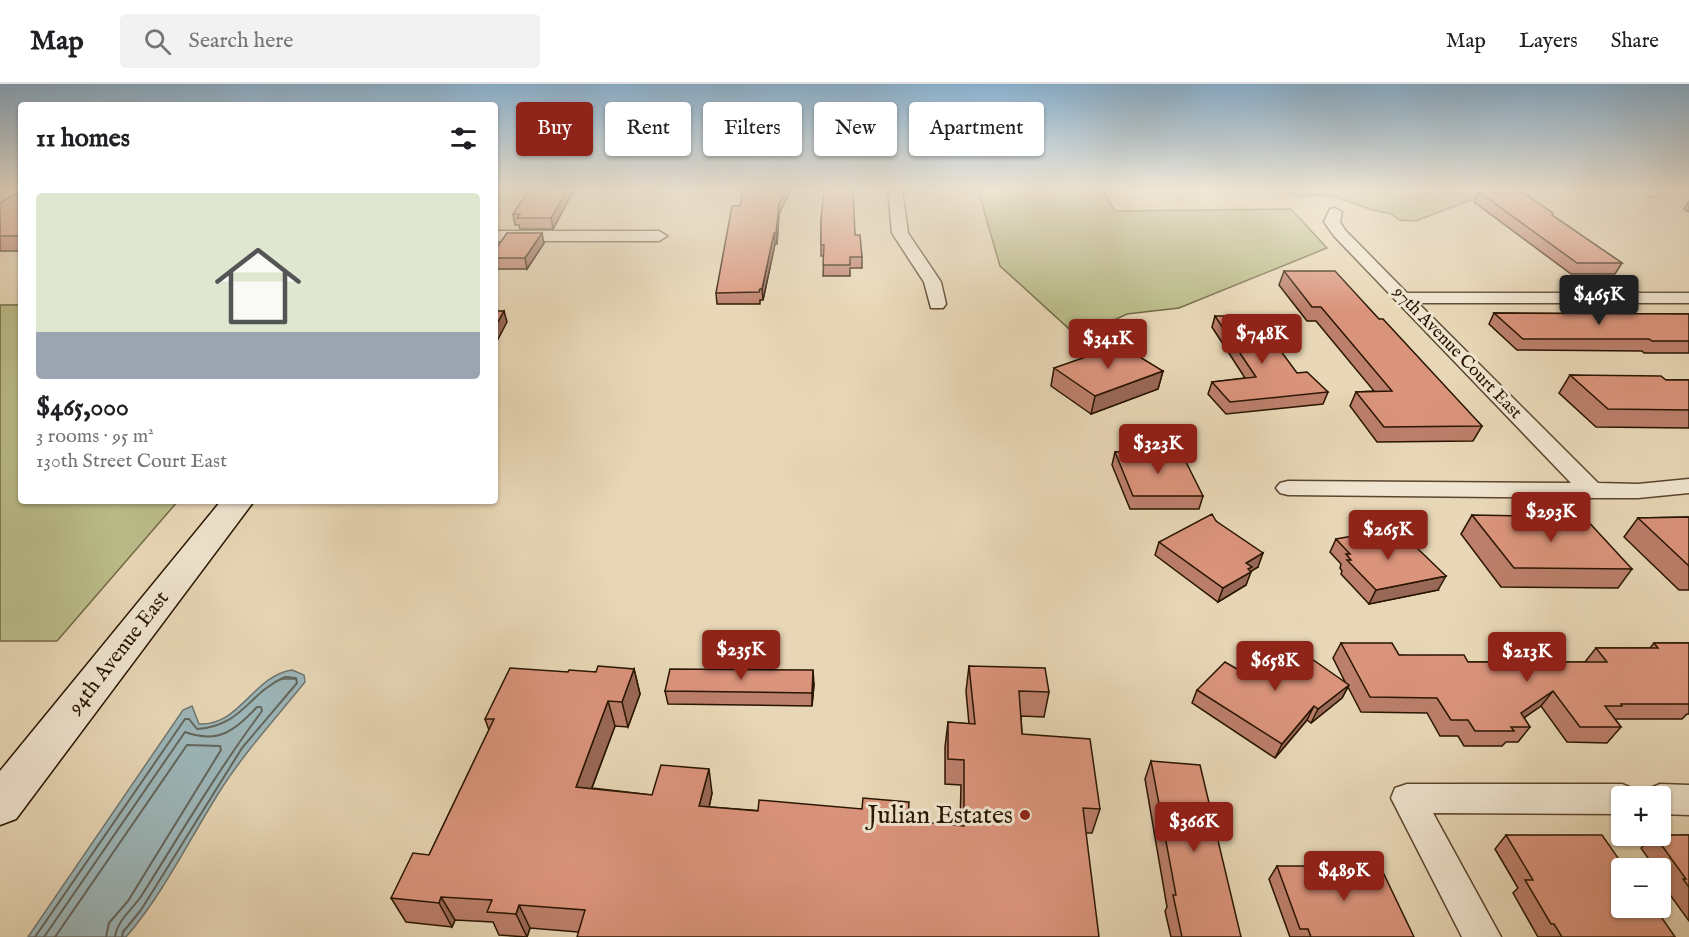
<!DOCTYPE html>
<html lang="en">
<head>
<meta charset="utf-8">
<style>
  :root { --surface:#fff; --page:#f2f2f2; --text:#202124; --muted:#757577; --line:#e0e0e0; --accent:#8f2418 }
  body { margin:0; font-family:"IM FELL English",serif; background:var(--page); color:var(--text); height:100vh; display:flex; flex-direction:column; font-size:22px; white-space:nowrap }
  * { box-sizing:border-box; margin:0 }
  p { font-size:20px; color:var(--muted) }
  .icon { flex:none; width:33px; height:33px; fill:none; stroke:currentColor; stroke-width:2; stroke-linecap:round; stroke-linejoin:round }
  .map { position:relative; flex:1; overflow:hidden }
  .side { position:absolute; left:18px; top:18px; width:480px; height:402px; display:flex; flex-direction:column; background:var(--surface); border-radius:6px; box-shadow:0 2px 4px #0004 }
  .side>* { flex:none }
  .hud { position:absolute; left:516px; top:18px; width:570px; height:54px; display:flex; gap:12px }
  .buttons { position:absolute; left:1611px; top:702px; display:grid; gap:12px }
  .buttons a { display:grid; place-items:center; width:60px; height:60px; border-radius:6px; background:var(--surface); box-shadow:0 2px 4px #0004; font-size:30px }
  .price { position:absolute; translate:-50% -51px; padding:0 14px; border-radius:6px; background:var(--accent); color:#fff; font-size:20px; line-height:39px; filter:drop-shadow(0 2px 3px #0008) }
  .price::after { content:''; position:absolute; left:50%; top:36px; width:18px; height:14px; margin-left:-9px; background:inherit; clip-path:polygon(0 0,100% 0,50% 100%) }
  .price.active { background:#222; color:#fff }
  ul { padding:0; list-style:none }
  li { display:grid; align-content:center; gap:12px; height:318px; padding:0 18px }
  li span { display:grid; place-items:center; height:186px; border-radius:6px; color:#555 }
  li>.icon { margin-inline-start:auto }
  span .icon { width:108px; height:108px; fill:#fffc; stroke-width:1 }
  li b { font-size:26px }
  h2 { display:flex; justify-content:space-between; align-items:center; height:72px; padding:0 18px; font-size:26px }
  .chip { padding:0 21px; border-radius:6px; background:var(--surface); box-shadow:0 2px 4px #0004; font-size:21px; line-height:54px }
  .chip.active { background:var(--accent); color:#fff }
  header { display:flex; align-items:center; gap:36px; box-sizing:border-box; height:84px; padding:0 30px; background:var(--surface); border-bottom:2px solid var(--line) }
  header strong { font-size:28px }
  nav { display:flex; gap:33px; margin-inline-start:auto; font-size:21px }
  .search { width:420px; height:54px; background:var(--page); display:flex; align-items:center; gap:15px; box-sizing:border-box; padding:0 21px; border-radius:6px; color:var(--muted); font-size:22px }
  .map>svg:first-child { display:block }
  .green { fill:#bbbd8a; stroke:#726945; stroke-width:1.5 }
  .water { fill:#9db7ba; stroke:#6f7670; stroke-width:1.5 }
  .lines { fill:none; stroke-linecap:round; stroke-linejoin:round }
  .shore-far1 { stroke:#63665d; stroke-width:1.5 }
  .shore { stroke:#63665d; stroke-width:2 }
  .street-casing { stroke:#59462e; stroke-width:3 }
  .secondary-casing { stroke:#291500; stroke-width:3 }
  .street { fill:#f0e5d0; fill-rule:evenodd }
  .secondary { fill:#f0e5d0; fill-rule:evenodd }
  .wall { fill:#bc7f6b; stroke:#291500; stroke-width:1.5 }
  .shaded-wall { fill:#996857; stroke:#291500; stroke-width:1.5 }
  .building { fill:#db947c; stroke:#291500; stroke-width:1.5 }
  .poi-dot { fill:#8f2418; stroke:#f0e5d0; stroke-width:2 }
  .labels { text-anchor:middle; dominant-baseline:central; stroke-width:6; stroke-linejoin:round; paint-order:stroke }
  .far-street-label { font-size:18px; fill:#291500; stroke:#f0e5d0 }
  .street-label { font-size:21px; fill:#291500; stroke:#f0e5d0 }
  .near-poi-label { font-size:26px; fill:#291500; stroke:#f0e5d0; text-anchor:end }
</style>
</head>
<body>
<header>
<strong>Map</strong>
<div class="search"><svg class="icon" aria-label="search" viewBox="0 0 24 24"><circle cx="10" cy="10" r="6"/><path d="M15 15l6 6"/></svg>Search here</div>
<nav><a>Map</a><a>Layers</a><a>Share</a></nav>
</header>
<div class="map">
<svg width="1689" height="853" viewBox="0 0 1689 853">
  <rect width="100%" height="100%" fill="#e8d7b6"/>
  <filter id="stains"><feTurbulence type="fractalNoise" baseFrequency=".00333" numOctaves="4"/><feColorMatrix values="0 0 0 0 .2 0 0 0 0 .09 0 0 0 0 .02 0 0 0 .5 -.17"/></filter>
  <radialGradient id="worn" r=".72"><stop offset=".6" stop-color="#630" stop-opacity="0"/><stop offset="1" stop-color="#630" stop-opacity=".3"/></radialGradient>
  <path class="green" d="M 978,106 L 1103,106 L 1115,127 L 1291,125 L 1327,164 L 1179,224 L 1127,230 L 1078,253 L 1000,182 Z
    M 1289,106 L 1497,106 L 1416,137 L 1399,136 L 1392,130 L 1372,126 L 1336,113 L 1313,111 L 1296,113 Z
    M 0,221 L 21,221 L 21,417 L 178,417 L 57,557 L 0,557 Z"/>
  <path class="water" d="M 292,586 L 304,591 L 305,598 C 275,635 243,670 218,710 C 188,758 163,810 126,853 L 28,853 L 183,626 L 192,622 L 199,640 C 240,642 253,592 292,586 Z"/>
  <g class="lines">
    <path class="shore-far1" d="M 281,595 L 296,595"/>
    <path class="shore" d="M 35,853 L 185,635 L 189,635 L 197,645 C 243,642 248,609 285,593
      M 44,853 L 185,648 C 218,660 235,647 257,623 L 261,623 L 262,627 C 218,686 181,749 142,811 C 133,825 117,836 115,853
      M 55,853 L 187,661 L 220,662 L 221,666 L 128,817 L 109,839 L 106,853
      M 122,853 L 123,848 L 141,826 L 242,664 L 297,599 L 296,594 L 286,593"/>
    <defs>
      <path id="street" d="M 888,106 L 902,106 L 908,149 L 941,198 L 946,220 L 943,224 L 931,224 L 924,198 L 892,149 Z
        M 1643,106 L 1658,106 L 1660,109 L 1653,113 L 1648,112 Z
        M 1335,124 L 1342,128 L 1340,138 L 1345,146 L 1407,209 L 1689,209 L 1689,219 L 1418,219 L 1598,399 L 1638,400 L 1689,395 L 1689,409 L 1638,414 L 1592,414 L 1288,411 L 1280,409 L 1276,404 L 1280,399 L 1288,397 L 1571,399 L 1334,152 L 1324,138 L 1330,125 Z
        M 495,147 L 659,147 L 667,152 L 659,157 L 495,157 Z
        M 1407,700 L 1622,700 L 1634,705 L 1637,712 L 1622,712 L 1622,730 L 1433,729 L 1501,853 L 1462,853 L 1391,714 L 1395,704 Z
        M 1660,700 L 1689,701 L 1689,731 L 1660,730 L 1660,712 L 1645,712 L 1648,705 Z"/>
      <path id="secondary" d="M 221,417 L 254,417 L 16,735 L 0,741 L 0,687 Z"/>
    </defs>
    <use href="#street" class="street-casing"/>
    <use href="#secondary" class="secondary-casing"/>
    <use href="#street" class="street"/>
    <use href="#secondary" class="secondary"/>
  </g>
  <path class="wall" d="M 574,106 L 553,145 L 520,145 L 519,141 L 515,141 L 513,130 Z
    M 21,107 L 21,167 L 0,167 L 0,119 Z
    M 1479,108 L 1552,131 L 1622,179 L 1615,190 L 1571,190 L 1474,118 Z
    M 1689,117 L 1689,128 L 1684,125 Z
    M 779,130 L 777,160 L 775,160 L 763,216 L 760,216 L 760,220 L 717,220 L 716,209 Z
    M 821,136 L 855,151 L 862,173 L 862,184 L 850,184 L 850,192 L 823,192 L 824,172 L 821,172 Z
    M 544,159 L 527,185 L 495,185 L 495,166 Z
    M 1284,187 L 1379,235 L 1482,342 L 1473,357 L 1377,358 L 1350,322 L 1356,308 L 1374,307 L 1316,237 L 1307,237 L 1279,201 Z
    M 1494,229 L 1689,230 L 1689,269 L 1644,269 L 1642,267 L 1517,266 L 1489,240 Z
    M 1215,232 L 1297,289 L 1328,308 L 1323,320 L 1226,330 L 1208,310 L 1212,298 L 1245,294 L 1212,243 Z
    M 1054,284 L 1163,287 L 1158,305 L 1091,330 L 1051,302 Z
    M 1570,291 L 1666,296 L 1689,296 L 1689,344 L 1596,343 L 1559,309 Z
    M 1115,368 L 1153,370 L 1166,372 L 1203,412 L 1199,425 L 1130,425 L 1112,381 Z
    M 1472,431 L 1632,485 L 1618,504 L 1501,503 L 1461,450 Z
    M 1689,433 L 1689,506 L 1679,506 L 1624,453 L 1638,434 Z
    M 1216,437 L 1258,483 L 1250,487 L 1246,501 L 1218,518 L 1155,471 L 1159,458 Z
    M 1336,455 L 1438,506 L 1369,520 L 1341,490 L 1342,487 L 1340,484 L 1341,480 L 1330,468 Z
    M 1341,559 L 1399,571 L 1468,578 L 1585,578 L 1596,564 L 1650,564 L 1654,559 L 1689,559 L 1689,630 L 1687,630 L 1682,635 L 1615,635 L 1621,643 L 1607,659 L 1567,658 L 1541,622 L 1524,634 L 1530,643 L 1518,658 L 1506,658 L 1502,662 L 1464,662 L 1458,652 L 1440,652 L 1427,629 L 1361,628 L 1348,603 L 1342,614 L 1311,639 L 1307,636 L 1275,674 L 1192,619 L 1197,606 L 1249,592 L 1345,598 L 1333,574 Z
    M 969,582 L 1049,608 L 1044,633 L 1021,632 L 1022,650 L 1100,725 L 1092,749 L 1086,749 L 578,848 L 530,844 L 527,853 L 499,851 L 493,838 L 455,836 L 452,843 L 406,838 L 391,814 L 429,771 L 489,646 L 485,635 L 568,588 L 596,588 L 634,585 L 640,610 L 628,643 L 615,642 L 592,704 L 652,711 L 712,709 L 709,723 L 960,741 L 961,701 L 945,700 L 945,663 L 948,638 L 969,640 L 966,607 Z
    M 814,600 L 812,622 L 668,620 L 665,607 Z
    M 1151,677 L 1241,853 L 1171,853 L 1165,827 L 1167,823 L 1145,695 Z
    M 1506,751 L 1625,784 L 1675,853 L 1538,853 L 1513,809 L 1518,804 L 1495,765 Z
    M 1689,751 L 1689,837 L 1668,808 L 1670,806 L 1660,792 L 1660,784 L 1655,784 L 1641,764 L 1654,752 Z
    M 1277,782 L 1414,853 L 1290,853 L 1269,795 Z"/>
  <path class="shaded-wall" d="M 567,106 L 574,106 L 553,145 L 551,134 Z
    M 786,106 L 791,106 L 779,130 L 777,160 L 776,149 L 779,120 Z
    M 542,149 L 544,159 L 527,185 L 525,174 Z
    M 774,149 L 775,160 L 763,216 L 762,205 Z
    M 504,227 L 507,238 L 495,261 L 495,243 Z
    M 1163,287 L 1158,305 L 1091,330 L 1095,312 Z
    M 1263,469 L 1258,483 L 1250,488 L 1251,488 L 1246,501 L 1218,518 L 1223,504 L 1246,479 Z
    M 1446,492 L 1438,506 L 1369,520 L 1376,506 Z
    M 634,585 L 640,610 L 628,643 L 622,618 Z
    M 813,586 L 814,600 L 812,622 L 812,609 Z
    M 1349,601 L 1342,614 L 1311,639 L 1318,625 Z
    M 1553,607 L 1541,622 L 1509,644 L 1521,629 Z
    M 608,617 L 615,642 L 583,727 L 576,703 Z
    M 1314,622 L 1307,636 L 1275,674 L 1282,660 Z
    M 709,685 L 712,709 L 704,746 L 699,722 Z
    M 441,813 L 455,836 L 452,843 L 439,819 Z
    M 519,821 L 530,844 L 527,853 L 516,830 Z"/>
  <path class="building" d="M 529,106 L 567,106 L 551,134 L 517,134 L 520,130 L 513,130 Z
    M 743,106 L 786,106 L 779,120 L 776,149 L 774,149 L 762,205 L 760,205 L 759,208 L 716,209 L 732,122 L 740,122 Z
    M 824,106 L 853,106 L 855,151 L 860,151 L 862,173 L 850,173 L 850,181 L 823,181 L 824,161 L 821,161 L 821,136 Z
    M 21,107 L 21,152 L 0,152 L 0,119 Z
    M 1479,108 L 1522,108 L 1553,129 L 1552,131 L 1622,179 L 1577,179 Z
    M 507,149 L 542,149 L 525,174 L 495,174 L 495,166 Z
    M 1284,187 L 1335,187 L 1379,235 L 1383,235 L 1482,342 L 1384,343 L 1356,308 L 1392,307 L 1321,223 L 1312,223 Z
    M 495,227 L 504,227 L 495,243 Z
    M 1494,229 L 1689,230 L 1689,257 L 1652,257 L 1649,255 L 1523,255 Z
    M 1215,232 L 1255,232 L 1297,289 L 1307,288 L 1328,308 L 1230,318 L 1212,298 L 1256,293 Z
    M 1120,261 L 1163,287 L 1095,312 L 1054,284 Z
    M 1570,291 L 1661,292 L 1666,296 L 1689,296 L 1689,326 L 1608,325 Z
    M 1152,367 L 1153,370 L 1164,370 L 1166,372 L 1183,372 L 1203,412 L 1133,412 L 1115,368 Z
    M 1212,430 L 1216,437 L 1263,469 L 1246,479 L 1252,483 L 1248,485 L 1251,488 L 1223,504 L 1159,458 Z
    M 1472,431 L 1584,433 L 1632,485 L 1514,484 Z
    M 1689,433 L 1689,482 L 1638,434 Z
    M 1386,446 L 1401,461 L 1407,460 L 1412,464 L 1416,463 L 1446,492 L 1376,506 L 1347,476 L 1351,476 L 1346,470 L 1350,470 L 1336,455 Z
    M 1341,559 L 1392,559 L 1399,571 L 1464,571 L 1468,578 L 1607,578 L 1596,564 L 1658,564 L 1654,559 L 1689,559 L 1689,620 L 1621,620 L 1622,622 L 1605,622 L 1621,643 L 1580,643 L 1553,607 L 1521,629 L 1530,643 L 1511,643 L 1514,647 L 1475,647 L 1468,636 L 1451,636 L 1437,614 L 1370,613 Z
    M 1292,561 L 1349,601 L 1318,625 L 1314,622 L 1282,660 L 1197,606 L 1225,578 L 1249,592 Z
    M 598,582 L 634,585 L 622,618 L 608,617 L 576,703 L 652,711 L 661,681 L 709,685 L 699,722 L 758,727 L 759,716 L 862,725 L 863,714 L 909,718 L 908,737 L 964,742 L 964,676 L 948,675 L 948,638 L 975,640 L 969,582 L 1045,584 L 1049,608 L 1019,607 L 1022,650 L 1090,655 L 1100,725 L 1083,724 L 1099,853 L 577,853 L 585,826 L 519,821 L 516,830 L 487,828 L 492,816 L 441,813 L 439,819 L 391,814 L 413,769 L 429,771 L 494,635 L 485,635 L 510,584 L 568,588 L 569,586 L 596,588 Z
    M 670,585 L 813,586 L 812,609 L 665,607 Z
    M 1151,677 L 1200,681 L 1241,853 L 1182,853 L 1173,811 L 1176,811 Z
    M 1506,751 L 1602,751 L 1625,784 L 1622,784 L 1622,824 L 1655,824 L 1675,853 L 1562,853 L 1554,840 L 1551,840 L 1525,796 L 1533,796 Z
    M 1660,751 L 1689,751 L 1689,803 L 1683,795 L 1686,795 L 1655,752 Z
    M 1277,782 L 1380,782 L 1414,853 L 1311,853 L 1308,845 L 1300,845 Z"/>
  <linearGradient id="sky" x2="0" y2="1"><stop stop-color="#8ab5d6"/><stop offset="0.47" stop-color="#f5edde"/><stop offset="1" stop-color="#f5edde" stop-opacity="0"/></linearGradient>
  <rect width="1689" height="225" fill="url(#sky)"/>
  <circle class="poi-dot" cx="1025" cy="731" r="6"/>
  <g class="labels">
    <g class="far-street-label">
      <text transform="translate(1457 269) rotate(46)">97th Avenue Court East</text>
    </g>
    <g class="street-label">
      <text transform="translate(119 569) rotate(-52)">94th Avenue East</text>
    </g>
    <g class="near-poi-label">
      <text x="1013" y="731">Julian Estates</text>
    </g>
  </g>
  <rect width="100%" height="100%" filter="url(#stains)"/>
  <rect width="100%" height="100%" fill="url(#worn)"/>
</svg>
<div class="buttons">
<a>+</a>
<a>−</a>
</div>
<b class="price active" style="left:1599px;top:242px">$465K</b>
<b class="price" style="left:1262px;top:281px">$748K</b>
<b class="price" style="left:1108px;top:286px">$341K</b>
<b class="price" style="left:1158px;top:391px">$323K</b>
<b class="price" style="left:1551px;top:459px">$293K</b>
<b class="price" style="left:1388px;top:477px">$265K</b>
<b class="price" style="left:741px;top:597px">$235K</b>
<b class="price" style="left:1527px;top:599px">$213K</b>
<b class="price" style="left:1275px;top:608px">$658K</b>
<b class="price" style="left:1194px;top:769px">$366K</b>
<b class="price" style="left:1344px;top:818px">$489K</b>
<div class="hud">
<a class="chip active">Buy</a>
<a class="chip">Rent</a>
<a class="chip">Filters</a>
<a class="chip">New</a>
<a class="chip">Apartment</a>
</div>
<section class="side">
<h2>11 homes<svg class="icon" aria-label="filters" viewBox="0 0 24 24"><path d="M4 7h16M4 17h16"/><circle cx="9" cy="7" r="2"/><circle cx="15" cy="17" r="2"/></svg></h2>
<ul>
<li><span style="background:linear-gradient(#dfe7d0 75%,#9aa5b1 0)"><svg class="icon" aria-label="home" viewBox="0 0 24 24"><path d="M3 11l9-7 9 7M6 9v11h12V9"/></svg></span><div><b>$465,000</b><p>3 rooms · 95 m²</p><p>130th Street Court East</p></div></li>
</ul>
</section>
</div>
</body>
</html>
